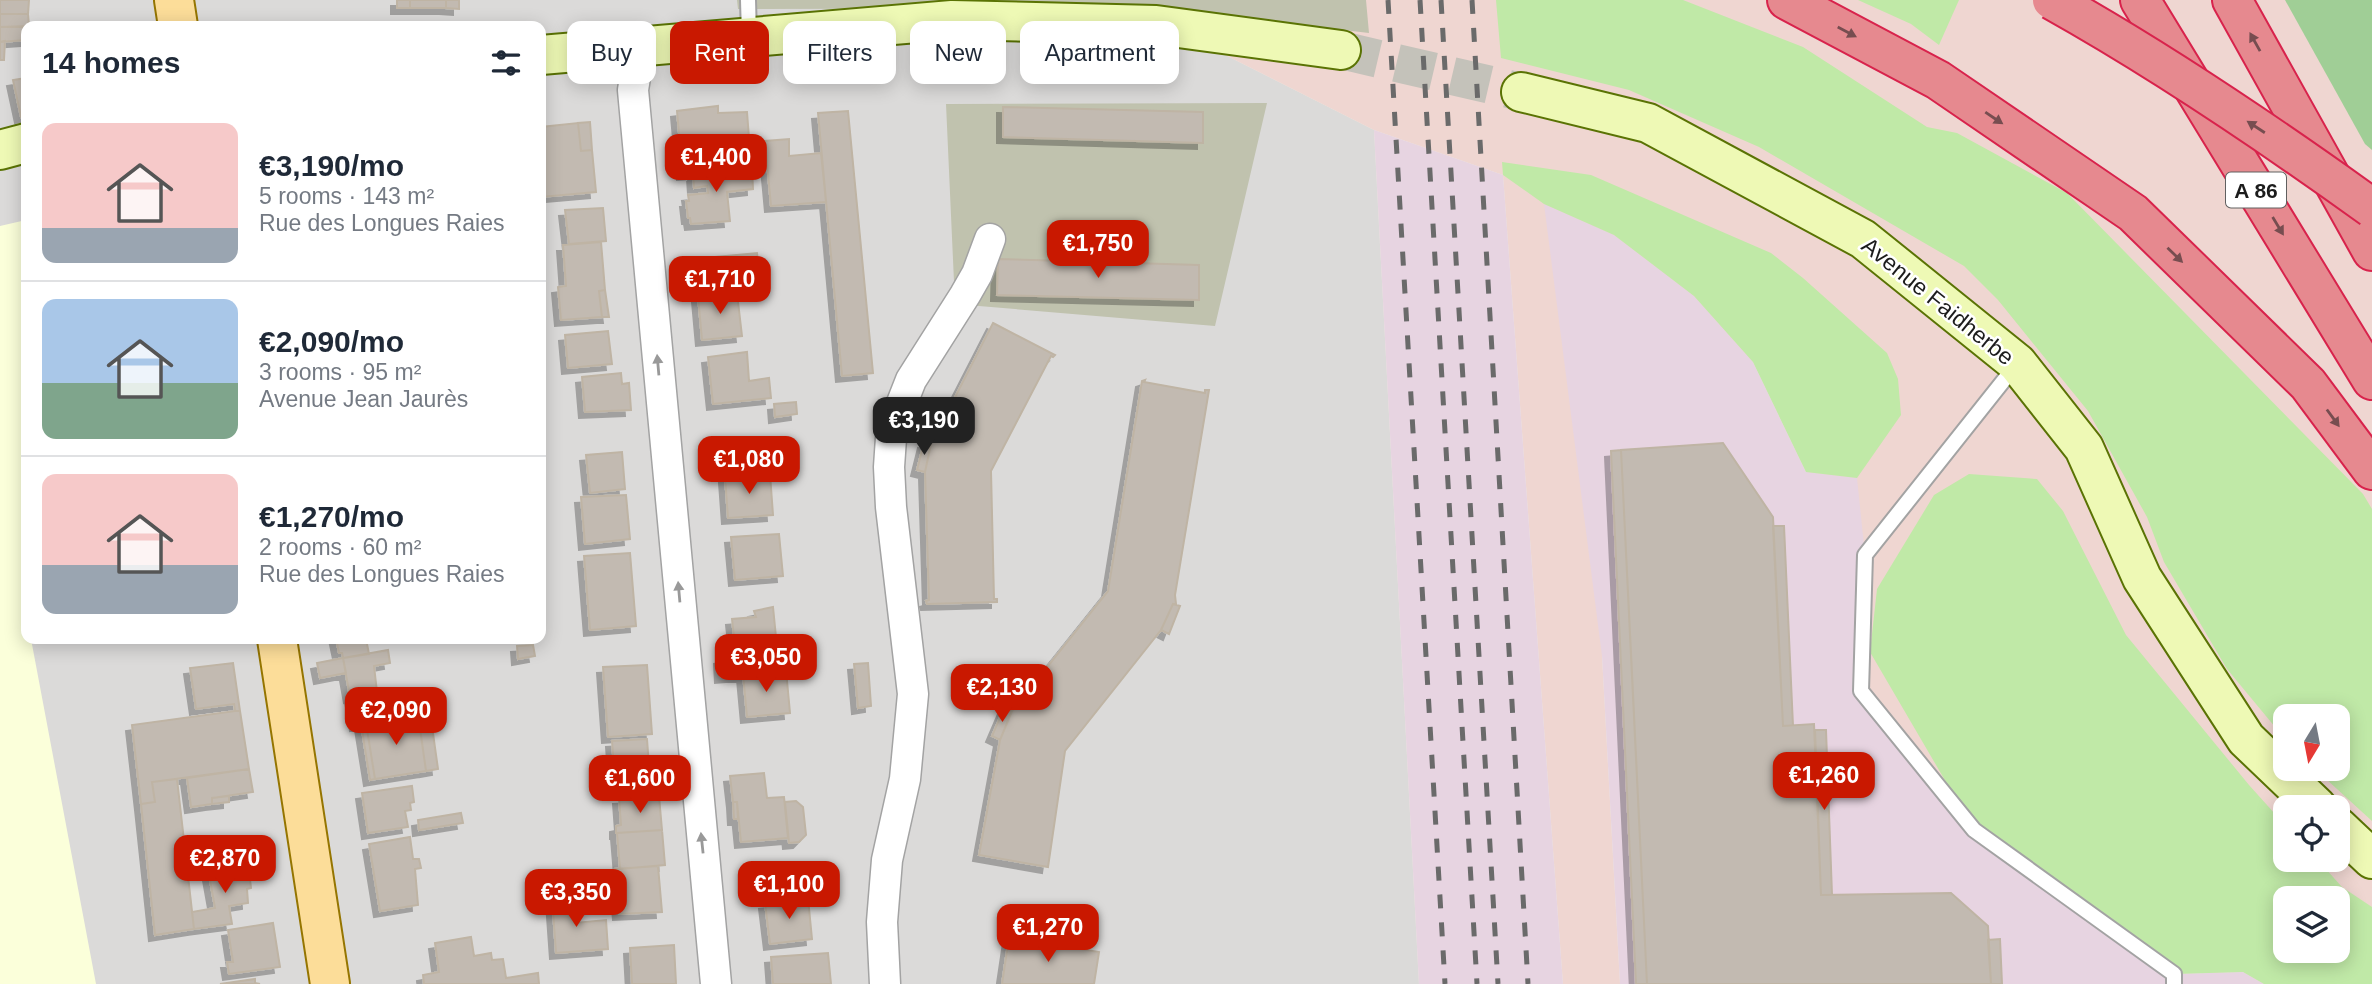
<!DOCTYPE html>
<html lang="en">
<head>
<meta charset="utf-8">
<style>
  :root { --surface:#fff; --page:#f2f2f3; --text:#1f2937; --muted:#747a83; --line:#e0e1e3; --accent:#c91800 }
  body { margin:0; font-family:Arial,sans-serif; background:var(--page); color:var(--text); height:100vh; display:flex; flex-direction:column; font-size:26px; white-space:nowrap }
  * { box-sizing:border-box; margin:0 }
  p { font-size:23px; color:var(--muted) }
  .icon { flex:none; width:38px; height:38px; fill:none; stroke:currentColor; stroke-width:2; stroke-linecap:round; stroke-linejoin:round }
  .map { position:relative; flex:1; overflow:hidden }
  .sheet { position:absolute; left:21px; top:21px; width:525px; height:623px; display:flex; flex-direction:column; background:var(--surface); border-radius:14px; box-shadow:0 4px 18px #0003 }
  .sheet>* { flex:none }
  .banner { position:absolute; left:567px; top:21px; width:665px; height:63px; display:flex; gap:14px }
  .needle { width:46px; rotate:190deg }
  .fabs { position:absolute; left:2273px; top:704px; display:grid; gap:14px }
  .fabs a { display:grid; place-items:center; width:77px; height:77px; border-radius:14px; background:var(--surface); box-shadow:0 4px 18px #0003; font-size:35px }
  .price { position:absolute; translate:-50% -60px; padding:0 16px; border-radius:14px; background:var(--accent); color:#fff; font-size:23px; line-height:46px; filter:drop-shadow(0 2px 4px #0008) }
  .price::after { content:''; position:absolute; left:50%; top:42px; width:21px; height:16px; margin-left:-10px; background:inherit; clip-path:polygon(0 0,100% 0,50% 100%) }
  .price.on { background:#222; color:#fff }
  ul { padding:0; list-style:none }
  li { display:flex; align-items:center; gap:21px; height:175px; padding:0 21px }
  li+li { border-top:2px solid var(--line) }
  li span { display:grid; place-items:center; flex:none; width:196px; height:140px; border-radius:14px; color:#555 }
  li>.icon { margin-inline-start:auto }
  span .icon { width:84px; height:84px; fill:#fffc; stroke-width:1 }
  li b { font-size:30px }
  h2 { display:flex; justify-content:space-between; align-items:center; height:84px; padding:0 21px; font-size:30px }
  .tag { padding:0 24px; border-radius:14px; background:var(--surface); box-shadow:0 4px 18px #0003; font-size:24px; line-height:63px }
  .tag.on { background:var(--accent); color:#fff }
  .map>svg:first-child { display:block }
  .residential { fill:#dbdad9; fill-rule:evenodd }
  .commercial { fill:#efd6d1; fill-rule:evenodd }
  .industrial { fill:#e7d4e1 }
  .education { fill:#fbffda }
  .construction { fill:#c0c2ae }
  .grass { fill:#c0e9a7; fill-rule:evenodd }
  .forest { fill:#a0ce96 }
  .building { fill:#c2bab1; stroke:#bfb4a4; stroke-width:2; filter:url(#shadow) }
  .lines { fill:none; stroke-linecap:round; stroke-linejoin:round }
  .secondary-tunnel { stroke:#c4c2ba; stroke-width:38; stroke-dasharray:38 19; stroke-linecap:butt }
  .lane-casing { stroke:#a3a3a3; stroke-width:18 }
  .street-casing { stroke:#a3a3a3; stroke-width:33 }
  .secondary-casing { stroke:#5a7304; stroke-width:42 }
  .primary-casing { stroke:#957500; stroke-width:42 }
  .highway-casing { stroke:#d8234c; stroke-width:42 }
  .lane { stroke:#fff; stroke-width:14 }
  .street { stroke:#fff; stroke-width:30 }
  .secondary { stroke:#eef9b5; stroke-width:38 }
  .primary { stroke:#fcdd99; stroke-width:38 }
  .highway { stroke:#e6898f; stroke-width:38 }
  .rail { stroke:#6a6a6a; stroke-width:5; stroke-dasharray:14 14; stroke-linecap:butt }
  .highway-bridge-casing { stroke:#d8234c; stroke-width:42; stroke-linecap:butt }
  .highway-bridge { stroke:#e6898f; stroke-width:38 }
  .oneway { fill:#774d50 }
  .oneway2 { fill:#999 }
  .labels { text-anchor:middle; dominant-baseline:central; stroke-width:5; stroke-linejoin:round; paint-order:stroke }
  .shield { fill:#fff; stroke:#606060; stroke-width:2 }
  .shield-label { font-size:21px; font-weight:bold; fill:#1c1c1c }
  .street-label { font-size:23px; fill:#1c1c1c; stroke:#fff }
</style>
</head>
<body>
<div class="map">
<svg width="2372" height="984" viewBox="0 0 2372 984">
  <defs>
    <filter id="shadow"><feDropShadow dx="-6" dy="6" stdDeviation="0" flood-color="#0004"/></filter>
  </defs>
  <rect width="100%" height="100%" fill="#eeebe2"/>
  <path class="residential" d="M 0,0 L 1116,0 L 1374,130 L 1419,984 L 0,984 ZM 26,26 L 541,26 L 541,639 L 26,639 Z"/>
  <path class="commercial" d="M 1116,0 L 2328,0 L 2372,83 L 2372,984 L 2264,984 L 2243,972 L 2174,974 L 1974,830 L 1861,691 L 1806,472 L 1753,362 L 1602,656 L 1620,984 L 1563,984 L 1503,175 L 1374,130 ZM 2286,716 L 2338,716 L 2338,768 L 2286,768 ZM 2286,807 L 2338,807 L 2338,859 L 2286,859 ZM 2286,898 L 2338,898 L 2338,950 L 2286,950 Z"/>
  <path class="industrial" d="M 1374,130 L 1503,175 L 1563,984 L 1419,984 Z
    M 1544,204 L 1614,235 L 1694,296 L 1753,362 L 1806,472 L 1857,478 L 1865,555 L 1861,691 L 1974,830 L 2173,974 L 2243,972 L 2264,984 L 1620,984 L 1602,656 Z"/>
  <path class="education" d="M 26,220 L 26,639 L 31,639 L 96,984 L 0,984 L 0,226 Z"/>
  <path class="construction" d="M 737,0 L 1366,0 L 1369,33 L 1154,8 L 738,9 Z
    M 1267,103 L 1215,326 L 955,304 L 946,104 Z"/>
  <path class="grass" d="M 1496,0 L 1683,0 L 1803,47 L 1927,127 L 1957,133 L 2067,193 L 2363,494 L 2372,509 L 2372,821 L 2314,768 L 2338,768 L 2338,716 L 2286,716 L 2285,739 L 2227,669 L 2164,562 L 2147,517 L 2088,411 L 1998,300 L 1964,266 L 1759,147 L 1629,90 L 1501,58 Z
    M 1858,0 L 1959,0 L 1939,45 L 1911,24 Z
    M 1502,162 L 1591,175 L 1771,253 L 1803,278 L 1887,353 L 1898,379 L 1901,415 L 1857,478 L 1806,472 L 1753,362 L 1694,296 L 1614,235 L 1544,204 L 1503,175 Z
    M 1969,474 L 2037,479 L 2063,511 L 2126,635 L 2249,785 L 2285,825 L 2286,859 L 2317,859 L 2342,887 L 2372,907 L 2372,984 L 2264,984 L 2243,972 L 2174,974 L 1974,830 L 1870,652 L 1877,589 L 1934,495 ZM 2286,898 L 2338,898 L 2338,950 L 2286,950 Z"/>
  <path class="forest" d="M 2285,0 L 2372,0 L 2372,150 L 2365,144 Z"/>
  <path class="building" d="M 0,0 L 29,0 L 28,14 L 0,14 Z
    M 397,0 L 410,0 L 410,8 L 397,8 Z
    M 410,0 L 446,0 L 446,8 L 410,8 Z
    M 446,0 L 459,0 L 459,9 L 446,8 Z
    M 0,14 L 28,14 L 29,26 L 0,27 Z
    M 0,27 L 26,27 L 26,40 L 0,42 Z
    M 5,41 L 4,60 L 0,60 L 0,42 Z
    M 26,78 L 26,116 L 21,117 L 13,80 Z
    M 718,106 L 718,113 L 747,112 L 749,138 L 680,144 L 677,111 Z
    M 1003,107 L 1203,112 L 1203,143 L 1003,137 Z
    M 848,111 L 873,373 L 842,376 L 818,113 Z
    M 590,122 L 592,150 L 581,151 L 578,123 Z
    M 578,123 L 581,151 L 592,150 L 596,192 L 541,197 L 541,127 Z
    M 789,139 L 789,156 L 821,153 L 826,202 L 771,206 L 765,141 Z
    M 720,141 L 723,171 L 683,174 L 680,144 Z
    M 752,168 L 753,189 L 727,192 L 730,221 L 691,224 L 690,218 L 688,218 L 686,201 L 689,201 L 688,195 L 708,193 L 707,186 L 694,188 L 693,173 Z
    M 603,208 L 606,241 L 569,244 L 565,210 Z
    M 601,242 L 605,290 L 599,291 L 602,317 L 561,320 L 558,287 L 566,286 L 563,245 Z
    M 757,253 L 761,287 L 708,293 L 705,258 Z
    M 998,259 L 1199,265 L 1199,300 L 997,295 Z
    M 605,290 L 609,317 L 602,317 L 599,291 Z
    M 737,293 L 742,336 L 702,340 L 698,296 Z
    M 993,323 L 1055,355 L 1053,357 L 1051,356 L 991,471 L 994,599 L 997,599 L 997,602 L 927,604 L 926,601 L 929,600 L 925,472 L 931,444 Z
    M 608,331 L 612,364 L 568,368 L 565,335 Z
    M 747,352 L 749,381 L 769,378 L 771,398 L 713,404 L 708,357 Z
    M 621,373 L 622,384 L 629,383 L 631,410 L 585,412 L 582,377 Z
    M 1145,380 L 1144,382 L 1205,393 L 1205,390 L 1209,390 L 1175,595 L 1176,604 L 1173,604 L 1161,630 L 1065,751 L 1048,867 L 979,855 L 1000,740 L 1012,711 L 1108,591 L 1142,381 Z
    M 796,402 L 797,414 L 775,417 L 774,404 Z
    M 765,437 L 766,449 L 790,448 L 792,472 L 725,477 L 722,441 Z
    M 924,442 L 931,444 L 925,472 L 917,470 Z
    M 1723,443 L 1773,517 L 1783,726 L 1814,724 L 1821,895 L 1951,893 L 1988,926 L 1991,984 L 1647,984 L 1621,450 Z
    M 1621,450 L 1632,673 L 1647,984 L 1636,984 L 1611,451 Z
    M 622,452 L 625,489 L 590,493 L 586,455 Z
    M 770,474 L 773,515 L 728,518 L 725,477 Z
    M 626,495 L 630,539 L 585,544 L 581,497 Z
    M 1773,526 L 1784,526 L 1793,726 L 1783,726 Z
    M 779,534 L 783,576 L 735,580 L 731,537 Z
    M 630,553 L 636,626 L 590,630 L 584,556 Z
    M 1173,604 L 1180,606 L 1169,634 L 1161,630 Z
    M 773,607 L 778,657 L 766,658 L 767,673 L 721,677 L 720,658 L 736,656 L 732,619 L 756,617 L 754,611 Z
    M 336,639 L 366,639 L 369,654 L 343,658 L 342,653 L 339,653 Z
    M 533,645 L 535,656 L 518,659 L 517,646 Z
    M 388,650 L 390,663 L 374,666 L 377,692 L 350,697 L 343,658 Z
    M 778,657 L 780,671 L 767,673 L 766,658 Z
    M 343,658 L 346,673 L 320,678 L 317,663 Z
    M 233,663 L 240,711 L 235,711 L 234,704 L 196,709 L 190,668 Z
    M 868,663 L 871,706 L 858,708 L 854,664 Z
    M 647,665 L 652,734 L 608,737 L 603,667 Z
    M 786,670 L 790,713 L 747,717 L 743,674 Z
    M 394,689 L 399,717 L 356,725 L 351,696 Z
    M 1004,708 L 1012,711 L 1000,740 L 992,736 Z
    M 235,711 L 240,711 L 249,769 L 152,782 L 155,802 L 141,804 L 132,725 Z
    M 430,712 L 438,769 L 426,771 L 418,714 Z
    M 418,714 L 426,771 L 375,779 L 366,723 Z
    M 366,723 L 375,779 L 370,780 L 361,724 Z
    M 1815,730 L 1826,730 L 1832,895 L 1821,895 Z
    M 647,739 L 650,780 L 615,781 L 612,741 Z
    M 249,769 L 253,792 L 212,798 L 212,804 L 191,807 L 187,778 Z
    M 764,773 L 767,798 L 784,797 L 788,838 L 741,842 L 737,802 L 733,802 L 730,776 Z
    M 177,779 L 194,929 L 155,935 L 141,804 L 155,802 L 152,782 Z
    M 412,786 L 414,802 L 410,803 L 411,810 L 405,811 L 408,827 L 368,833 L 362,793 Z
    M 229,796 L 229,802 L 212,804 L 212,798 Z
    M 659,796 L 662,830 L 616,833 L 616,826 L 621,825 L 619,798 Z
    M 796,801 L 803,807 L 806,835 L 799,842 L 789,843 L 785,802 Z
    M 733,802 L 737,802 L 738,819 L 734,819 Z
    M 461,813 L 463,823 L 419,830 L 418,820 Z
    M 662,830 L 665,865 L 620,869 L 617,833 Z
    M 410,837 L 413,859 L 419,859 L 421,868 L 415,869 L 418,905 L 380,911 L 369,844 Z
    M 248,862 L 251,888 L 247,889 L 248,903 L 229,906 L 232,924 L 194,929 L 192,912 L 215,908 L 208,869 Z
    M 658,866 L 662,912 L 619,914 L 615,869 Z
    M 573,895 L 575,923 L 606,920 L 608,949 L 556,953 L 552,897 Z
    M 808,898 L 812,939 L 770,944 L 765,903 Z
    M 273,923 L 280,967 L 229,974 L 227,962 L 233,962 L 228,930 Z
    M 471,937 L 474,956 L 491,953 L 492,960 L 503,959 L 506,978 L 538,973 L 539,984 L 424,984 L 423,975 L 439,972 L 435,943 Z
    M 1009,937 L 1099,952 L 1094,984 L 1002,984 Z
    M 2000,939 L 2002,984 L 1991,984 L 1988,940 Z
    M 674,945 L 676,984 L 632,984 L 630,948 Z
    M 828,953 L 831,984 L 773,984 L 771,957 Z
    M 255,979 L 255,983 L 260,984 L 220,984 Z"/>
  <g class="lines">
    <path class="secondary-tunnel" d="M 1341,50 L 1521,92"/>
    <defs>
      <path id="lane" d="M 748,0 L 749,35
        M 2016,365 L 1865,555 L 1861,691 L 1974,830 L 2174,974 L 2174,984"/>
      <path id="street" d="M 640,46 L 633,90 L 716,984
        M 885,984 L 882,922 L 887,860 L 905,779 L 913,694 L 891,507 L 889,467 L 891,438 L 900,408 L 911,380 L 965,295 L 977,274 L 990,239"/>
      <path id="secondary" d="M 541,55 L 952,20 L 1156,25 L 1341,50
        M 1521,92 L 1648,123 L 1863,239 L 2017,363 L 2084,448 L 2142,578 L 2246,739 L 2317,807
        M 0,150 L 26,143
        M 2338,827 L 2372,859"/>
      <path id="primary" d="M 174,0 L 178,26
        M 277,639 L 330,984"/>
      <path id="highway" d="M 1787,0 L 1938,80 L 2133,213 L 2308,384 L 2372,470
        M 2140,0 L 2372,380
        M 2232,0 L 2372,251"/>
    </defs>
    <use href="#lane" class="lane-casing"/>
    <use href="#street" class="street-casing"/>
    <use href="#secondary" class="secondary-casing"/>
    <use href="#primary" class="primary-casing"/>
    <use href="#highway" class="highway-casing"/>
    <use href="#lane" class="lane"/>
    <use href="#street" class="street"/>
    <use href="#secondary" class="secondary"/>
    <use href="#primary" class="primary"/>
    <use href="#highway" class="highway"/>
    <path class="rail" d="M 1388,0 L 1445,984
      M 1420,0 L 1477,984
      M 1441,0 L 1498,984
      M 1472,0 L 1528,984"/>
    <defs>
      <path id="highway-bridge" d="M 2052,0 C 2163,62 2269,134 2372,208"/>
    </defs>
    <use href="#highway-bridge" class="highway-bridge-casing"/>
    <use href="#highway-bridge" class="highway-bridge"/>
  </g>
  <defs><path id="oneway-solid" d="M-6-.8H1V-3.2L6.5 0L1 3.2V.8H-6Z" transform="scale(1.75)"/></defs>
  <g class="oneway">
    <use href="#oneway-solid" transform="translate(1847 32) rotate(28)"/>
    <use href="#oneway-solid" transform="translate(2255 42) rotate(-119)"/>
    <use href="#oneway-solid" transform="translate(1994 118) rotate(34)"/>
    <use href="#oneway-solid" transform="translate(2256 127) rotate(-147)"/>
    <use href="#oneway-solid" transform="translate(2278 226) rotate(59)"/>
    <use href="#oneway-solid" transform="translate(2175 255) rotate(44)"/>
    <use href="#oneway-solid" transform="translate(2333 418) rotate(54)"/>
  </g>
  <g class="oneway2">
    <use href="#oneway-solid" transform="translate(658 365) rotate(-95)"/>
    <use href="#oneway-solid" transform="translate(679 592) rotate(-95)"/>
    <use href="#oneway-solid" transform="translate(702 843) rotate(-96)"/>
  </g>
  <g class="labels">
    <rect class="shield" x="2226" y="172.5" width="60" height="35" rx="5"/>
    <g class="shield-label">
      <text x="2256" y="190">A 86</text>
    </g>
    <g class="street-label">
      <text transform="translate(1938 301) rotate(39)">Avenue Faidherbe</text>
    </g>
  </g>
</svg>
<div class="fabs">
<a><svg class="needle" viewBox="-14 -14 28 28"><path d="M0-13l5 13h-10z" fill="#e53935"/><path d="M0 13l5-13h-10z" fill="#747a83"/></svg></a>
<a><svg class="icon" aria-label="locate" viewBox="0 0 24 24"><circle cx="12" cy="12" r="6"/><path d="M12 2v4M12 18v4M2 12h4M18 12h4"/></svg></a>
<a><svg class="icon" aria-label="layers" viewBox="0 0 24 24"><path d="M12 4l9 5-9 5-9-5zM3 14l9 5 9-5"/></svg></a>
</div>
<b class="price" style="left:716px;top:194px">€1,400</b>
<b class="price" style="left:1098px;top:280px">€1,750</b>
<b class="price" style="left:720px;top:316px">€1,710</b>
<b class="price on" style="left:924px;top:457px">€3,190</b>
<b class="price" style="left:749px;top:496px">€1,080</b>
<b class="price" style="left:766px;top:694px">€3,050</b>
<b class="price" style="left:1002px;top:724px">€2,130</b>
<b class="price" style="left:396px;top:747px">€2,090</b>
<b class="price" style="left:1824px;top:812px">€1,260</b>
<b class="price" style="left:640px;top:815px">€1,600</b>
<b class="price" style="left:225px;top:895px">€2,870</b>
<b class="price" style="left:789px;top:921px">€1,100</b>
<b class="price" style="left:576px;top:929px">€3,350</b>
<b class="price" style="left:1048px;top:964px">€1,270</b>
<div class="banner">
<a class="tag">Buy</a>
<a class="tag on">Rent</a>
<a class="tag">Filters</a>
<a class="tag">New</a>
<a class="tag">Apartment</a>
</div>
<section class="sheet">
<h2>14 homes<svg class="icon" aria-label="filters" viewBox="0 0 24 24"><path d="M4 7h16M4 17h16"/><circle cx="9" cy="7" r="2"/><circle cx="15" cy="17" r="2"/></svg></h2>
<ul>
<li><span style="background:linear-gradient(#f6c9c9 75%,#9aa5b1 0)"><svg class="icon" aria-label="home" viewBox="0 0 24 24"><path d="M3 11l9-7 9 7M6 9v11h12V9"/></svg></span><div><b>€3,190/mo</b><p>5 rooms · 143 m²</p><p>Rue des Longues Raies</p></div></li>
<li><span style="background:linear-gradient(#a9c7e8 60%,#7fa58c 0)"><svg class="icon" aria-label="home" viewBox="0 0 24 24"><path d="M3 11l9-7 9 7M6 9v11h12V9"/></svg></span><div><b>€2,090/mo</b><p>3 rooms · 95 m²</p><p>Avenue Jean Jaurès</p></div></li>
<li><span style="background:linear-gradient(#f6c9c9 65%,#9aa5b1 0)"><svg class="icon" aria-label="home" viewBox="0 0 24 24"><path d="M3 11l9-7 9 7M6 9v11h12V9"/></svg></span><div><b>€1,270/mo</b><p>2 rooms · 60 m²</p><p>Rue des Longues Raies</p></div></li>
</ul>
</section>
</div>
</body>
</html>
